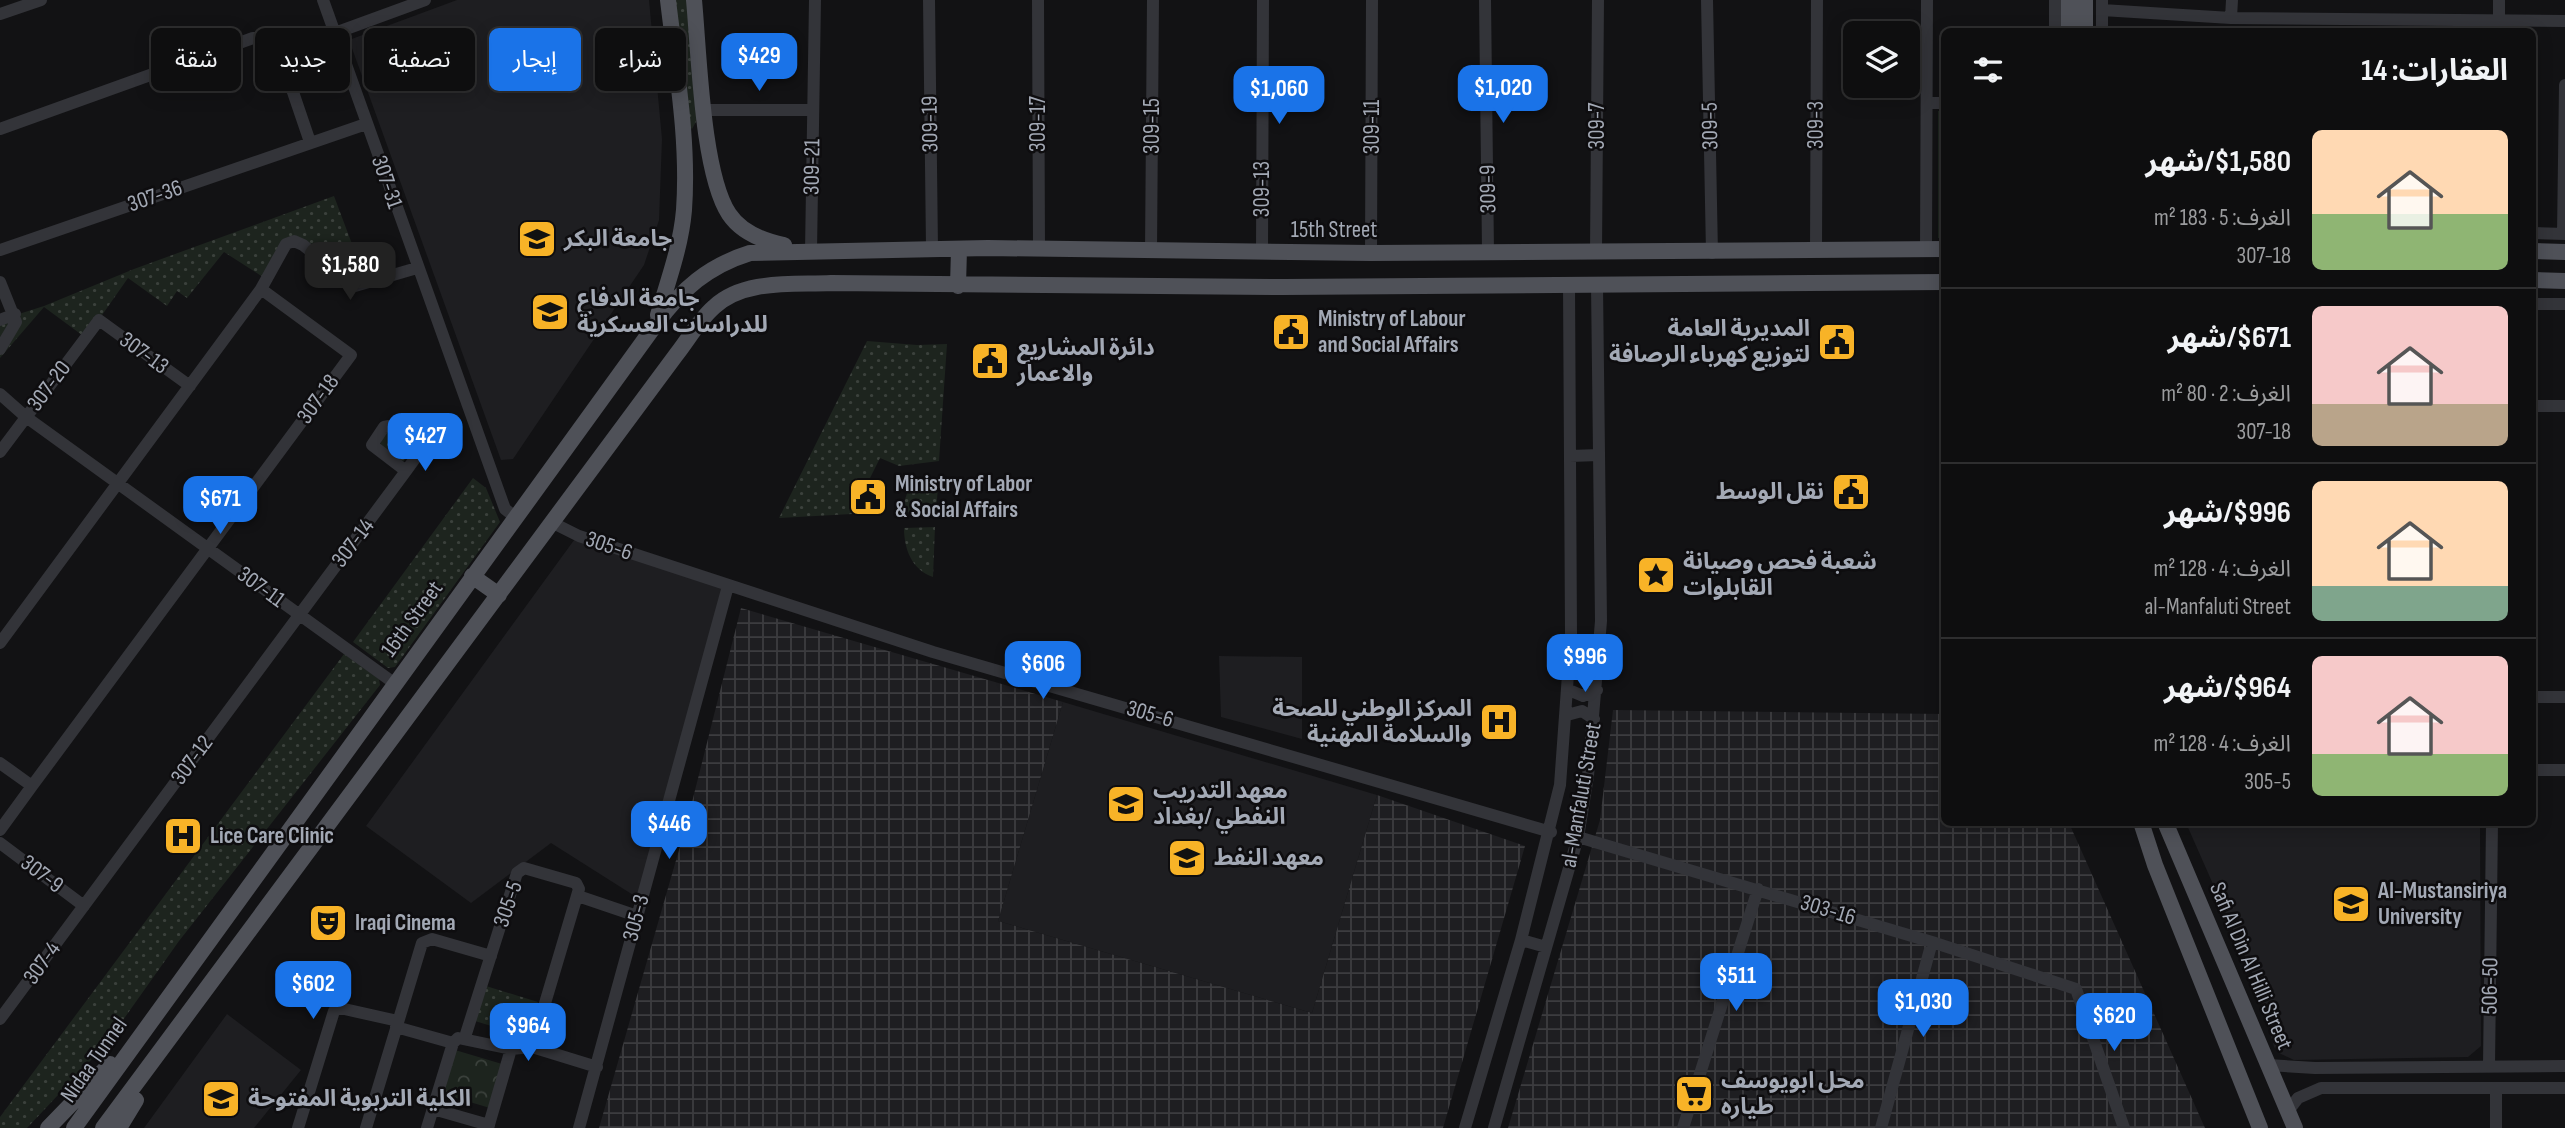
<!DOCTYPE html>
<html lang="ar">
<head>
<meta charset="utf-8">
<style>
  :root { --surface:#0e0e0f; --page:#171718; --text:#f1f3f6; --muted:#9b9c9e; --line:#2e2e2f; --accent:#1a73e8 }
  body { margin:0; font-family:"Sofia Sans Condensed","Noto Sans Arabic",sans-serif; background:var(--page); color:var(--text); direction:rtl; height:100vh; display:flex; flex-direction:column; font-size:26px; white-space:nowrap }
  * { box-sizing:border-box; margin:0 }
  p { font-size:23px; color:var(--muted) }
  .icon { flex:none; width:38px; height:38px; fill:none; stroke:currentColor; stroke-width:2; stroke-linecap:round; stroke-linejoin:round }
  .map { position:relative; flex:1; overflow:hidden; direction:ltr }
  .sheet { position:absolute; left:1941px; top:28px; width:595px; height:798px; display:flex; flex-direction:column; background:var(--surface); border-radius:10px; box-shadow:0 4px 18px #0003,0 0 0 2px var(--line); direction:rtl }
  .sheet>* { flex:none }
  .top-card { position:absolute; left:21px; top:28px; width:665px; height:63px; direction:rtl; display:flex; gap:14px }
  .fabs { position:absolute; left:1843px; top:21px; display:grid; gap:14px }
  .fabs a { display:grid; place-items:center; width:77px; height:77px; border-radius:10px; background:var(--surface); box-shadow:0 4px 18px #0003,0 0 0 2px var(--line); font-size:35px }
  .price { position:absolute; translate:-50% -60px; padding:0 16px; border-radius:14px; background:var(--accent); color:#fff; font-size:23px; line-height:46px; filter:drop-shadow(0 2px 4px #0008) }
  .price::after { content:''; position:absolute; left:50%; top:42px; width:21px; height:16px; margin-left:-10px; background:inherit; clip-path:polygon(0 0,100% 0,50% 100%) }
  .price.active { background:#222; color:#fff }
  ul { padding:0; list-style:none }
  li { display:flex; align-items:center; gap:21px; height:175px; padding:0 28px }
  li+li { border-top:2px solid var(--line) }
  li span { display:grid; place-items:center; flex:none; width:196px; height:140px; border-radius:10px; color:#555 }
  li>.icon { margin-inline-start:auto }
  span .icon { width:84px; height:84px; fill:#fffc; stroke-width:1 }
  li b { font-size:30px }
  h2 { display:flex; justify-content:space-between; align-items:center; height:84px; padding:0 28px; font-size:30px }
  .tag { padding:0 24px; border-radius:10px; background:var(--surface); box-shadow:0 4px 18px #0003,0 0 0 2px var(--line); font-size:24px; line-height:63px }
  .tag.active { background:var(--accent); color:#fff }
  .map>svg:first-child { display:block }
  .built { fill:#1e1e21 }
  .industrial { fill:url(#industrial-grid) }
  .grass { fill:url(#grass-dots) }
  .park { fill:url(#park-crowns) }
  .lines { fill:none; stroke-linecap:round; stroke-linejoin:round }
  .minor { stroke:#333439; stroke-width:12 }
  .major { stroke:#4f5158; stroke-width:16 }
  .labels { text-anchor:middle; dominant-baseline:central; stroke-width:5; stroke-linejoin:round; paint-order:stroke }
  .street-label { font-size:23px; fill:#a3a9b5; stroke:#0e0d0f }
  .poi-label { font-size:23px; font-weight:bold; fill:#a3a9b5; stroke:#0e0d0f; text-anchor:start }
</style>
</head>
<body>
<div class="map">
<svg width="2565" height="1128" viewBox="0 0 2565 1128">
  <defs>
    <pattern id="industrial-grid" width="8" height="8" patternUnits="userSpaceOnUse" patternTransform="scale(1.75)"><rect width="8" height="8" fill="#1e1e21"/><path d="M0 4h8M4 0v8" fill="none" stroke="#3c3c3f"/></pattern>
    <pattern id="grass-dots" width="8" height="8" patternUnits="userSpaceOnUse" patternTransform="scale(1.75)"><rect width="8" height="8" fill="#1d241e"/><path d="M2 2h.1M6 6h.1" fill="none" stroke="#3b413c" stroke-width="1.8" stroke-linecap="round"/></pattern>
    <pattern id="park-crowns" width="20" height="18" patternUnits="userSpaceOnUse" patternTransform="scale(1.75)"><rect width="20" height="18" fill="#1d241e"/><path d="M2 6a3 3 0 1 1 6 0M12 15a3 3 0 1 1 6 0" fill="none" stroke="#3b413c"/></pattern>
  </defs>
  <rect width="100%" height="100%" fill="#121214"/>
  <path class="built" d="M 457,0 L 649,0 L 662,139 L 659,220 L 644,265 L 513,459 L 501,460 L 349,40 Z
    M 577,536 L 728,586 L 641,900 L 551,843 L 471,903 L 366,826 Z
    M 1219,656 L 1302,657 L 1302,739 L 1221,717 Z
    M 1063,702 L 1377,795 L 1312,1013 L 998,921 Z
    M 2186,823 L 2480,823 L 2481,1046 L 2468,1057 L 2294,1060 L 2281,1054 L 2274,1047 L 2258,986 Z
    M 227,1014 L 301,1070 L 254,1128 L 144,1128 Z"/>
  <path class="industrial" d="M 741,608 L 1063,702 L 998,921 L 1312,1013 L 1377,795 L 1525,846 L 1443,1128 L 599,1128 L 687,822 Z
    M 1613,710 L 1944,714 L 1944,822 L 2069,823 L 2205,1128 L 1508,1128 L 1600,820 Z"/>
  <path class="grass" d="M 674,0 L 687,0 L 698,118 L 692,129 L 689,126 Z
    M 1938,111 L 1944,111 L 1944,238 L 1938,238 Z
    M 334,196 L 367,284 L 361,286 L 294,241 L 266,279 L 224,252 L 187,298 L 177,291 L 167,306 L 128,278 L 86,338 L 44,307 L 0,358 L 0,320 L 44,306 L 134,269 Z
    M 867,341 L 917,345 L 947,344 L 939,461 L 899,466 L 880,458 L 852,514 L 779,518 Z
    M 386,430 L 409,445 L 410,453 L 403,462 L 379,447 Z
    M 927,477 L 938,486 L 936,513 L 901,512 L 911,481 Z
    M 473,478 L 486,488 L 500,522 L 395,667 L 388,668 L 353,642 Z
    M 935,527 L 933,577 C 912,570 904,549 904,528 Z
    M 344,654 L 379,679 L 380,685 L 179,941 L 106,1044 L 27,1128 L 0,1128 L 0,1117 Z
    M 486,986 L 538,1002 L 527,1037 L 475,1021 Z"/>
  <path class="park" d="M 455,1050 L 502,1064 L 490,1108 L 443,1094 Z"/>
  <g class="lines">
    <path class="minor" d="M 323,0 L 505,509 L 515,517
      M 929,0 L 932,248
      M 1038,0 L 1039,249
      M 1485,0 L 1488,251
      M 1707,0 L 1712,253
      M 2055,0 L 2055,32
      M 2102,0 L 2102,32
      M 2102,10 L 2231,18 L 2565,21
      M 0,14 L 41,0
      M 2231,18 L 2232,0
      M 2499,21 L 2499,0
      M 335,33 L 425,0
      M 1927,103 L 1944,103
      M 705,110 L 813,110
      M 0,129 L 253,38 L 268,38 L 277,45 L 310,142
      M 2532,233 L 2565,234
      M 2563,234 L 2565,85
      M 0,250 L 366,124
      M 1816,250 L 1817,0
      M 1926,250 L 1927,0
      M 811,251 L 815,0
      M 1151,251 L 1153,0
      M 1262,252 L 1263,0
      M 1596,252 L 1598,0
      M 1371,253 L 1372,0
      M 0,282 L 16,322 L 0,349
      M 261,289 L 286,244 L 294,241 L 303,245 L 355,286 L 417,268
      M 2532,304 L 2565,304
      M 0,320 L 15,314
      M 0,394 L 26,417 L 394,683
      M 2532,406 L 2565,406
      M 0,452 L 99,320 L 190,386
      M 1570,456 L 1599,455
      M 553,523 L 579,536 L 933,652 L 1551,832
      M 0,643 L 261,289 L 351,355 L 32,786 L 0,763
      M 1569,690 L 1583,696 L 1597,690
      M 2532,697 L 2565,697
      M 1567,715 L 1582,711 L 1594,719
      M 2532,770 L 2565,770
      M 0,830 L 32,786
      M 1578,837 L 1932,942 L 2076,989 L 2124,1128
      M 0,843 L 84,906
      M 578,896 L 637,916
      M 1521,940 L 1546,947
      M 0,1019 L 406,471 L 419,453 L 416,444 L 389,426 L 384,427 L 372,445 L 406,471
      M 396,1027 L 453,1043
      M 465,1037 L 517,873 L 524,868 L 576,883 L 579,889 L 532,1047
      M 2268,1065 L 2315,1068 L 2565,1066
      M 2489,1066 L 2492,822
      M 433,1109 L 489,1125
      M 2288,1111 L 2298,1098 L 2321,1088 L 2565,1088
      M 298,1128 L 334,1011 L 340,1008 L 398,1021
      M 366,1128 L 422,943 L 432,939 L 491,956
      M 427,1128 L 453,1043 L 458,1038 L 511,1049 L 532,1047 L 597,1067
      M 488,1128 L 511,1049
      M 579,1128 L 728,586
      M 1465,1128 L 1521,940 L 1560,785 L 1571,633 L 1569,285
      M 1494,1128 L 1578,837 L 1588,776 L 1601,621 L 1597,285
      M 1683,1128 L 1758,889
      M 1881,1128 L 1932,942
      M 2496,1128 L 2496,1088"/>
    <path class="major" d="M 694,0 C 699,52 702,173 729,214 C 741,232 764,241 784,245
      M 2069,0 L 2069,32
      M 2085,32 L 2085,0
      M 2532,251 L 2565,252
      M 2532,280 L 2565,281
      M 958,286 L 959,249
      M 658,315 C 668,281 681,246 684,210 C 689,140 676,69 668,0
      M 472,576 L 499,595
      M 2141,822 L 2155,865 L 2260,1128
      M 2165,822 L 2295,1128
      M 48,1128 L 110,1064
      M 74,1128 L 656,324 C 682,289 708,266 750,253 L 988,248 L 1371,253 L 1944,249
      M 103,1128 L 676,355 C 688,340 699,320 714,307 C 744,279 793,285 831,283 L 1284,287 L 1944,282
      M 119,1128 L 136,1100"/>
  </g>
  <defs>
    <symbol id="university-square" viewBox="-11 -11 22 22"><rect x="-9" y="-9" width="18" height="18" rx="4" fill="#f8b327" stroke="#0e0d0f"/><path d="M0-5L7-2L0 1L-7-2ZM-4 1L0 2.5L4 1V4Q0 6-4 4Z" fill="#111"/></symbol>
    <symbol id="civic-square" viewBox="-11 -11 22 22"><rect x="-9" y="-9" width="18" height="18" rx="4" fill="#f8b327" stroke="#0e0d0f"/><path d="M-.6-6.5H3V-4.5H.6V-3L4-1V1h2V6H-6V1h2V-1L-.6-3ZM-1.2 2.5V6h2.4V2.5Z" fill="#111"/></symbol>
    <symbol id="sight-square" viewBox="-11 -11 22 22"><rect x="-9" y="-9" width="18" height="18" rx="4" fill="#f8b327" stroke="#0e0d0f"/><path d="M0-6L1.8-2.2L6-1.7L2.9 1.2L3.7 5.4L0 3.3L-3.7 5.4L-2.9 1.2L-6-1.7L-1.8-2.2Z" fill="#111"/></symbol>
    <symbol id="hospital-square" viewBox="-11 -11 22 22"><rect x="-9" y="-9" width="18" height="18" rx="4" fill="#f8b327" stroke="#0e0d0f"/><path d="M-5-5h3v3.5h4V-5h3V5h-3V1.5h-4V5h-3Z" fill="#111"/></symbol>
    <symbol id="theatre-square" viewBox="-11 -11 22 22"><rect x="-9" y="-9" width="18" height="18" rx="4" fill="#f8b327" stroke="#0e0d0f"/><path d="M-5-5.5Q0-4 5-5.5V0Q5 5 0 6Q-5 5-5 0ZM-3.3-2.5H-1v1.5H-3.3ZM1-2.5H3.3v1.5H1ZM-2.8 1Q0 5.5 2.8 1Z" fill="#111"/></symbol>
    <symbol id="supermarket-square" viewBox="-11 -11 22 22"><rect x="-9" y="-9" width="18" height="18" rx="4" fill="#f8b327" stroke="#0e0d0f"/><path d="M-6-5.5h2.5l.6 2H6L4.5 2H-2.5L-4.4-4H-6ZM-1.5 3.2a1.3 1.3 0 1 0 .1 0ZM3 3.2a1.3 1.3 0 1 0 .1 0Z" fill="#111"/></symbol>
  </defs>
  <g fill-rule="evenodd">
    <use href="#university-square" x="515" y="217" width="44" height="44"/>
    <use href="#university-square" x="528" y="290" width="44" height="44"/>
    <use href="#civic-square" x="1269" y="310" width="44" height="44"/>
    <use href="#civic-square" x="1815" y="320" width="44" height="44"/>
    <use href="#civic-square" x="968" y="339" width="44" height="44"/>
    <use href="#civic-square" x="1829" y="470" width="44" height="44"/>
    <use href="#civic-square" x="846" y="475" width="44" height="44"/>
    <use href="#sight-square" x="1634" y="553" width="44" height="44"/>
    <use href="#hospital-square" x="1477" y="700" width="44" height="44"/>
    <use href="#university-square" x="1104" y="782" width="44" height="44"/>
    <use href="#hospital-square" x="161" y="814" width="44" height="44"/>
    <use href="#university-square" x="1165" y="836" width="44" height="44"/>
    <use href="#university-square" x="2329" y="882" width="44" height="44"/>
    <use href="#theatre-square" x="306" y="901" width="44" height="44"/>
    <use href="#supermarket-square" x="1672" y="1072" width="44" height="44"/>
    <use href="#university-square" x="199" y="1077" width="44" height="44"/>
  </g>
  <g class="labels">
    <g class="street-label">
      <text transform="translate(930 124) rotate(-91)">309-19</text>
      <text transform="translate(1038 124) rotate(-90)">309-17</text>
      <text transform="translate(1816 125) rotate(-90)">309-3</text>
      <text transform="translate(1152 126) rotate(-90)">309-15</text>
      <text transform="translate(1597 126) rotate(-90)">309-7</text>
      <text transform="translate(1710 126) rotate(-91)">309-5</text>
      <text transform="translate(1372 127) rotate(-90)">309-11</text>
      <text transform="translate(812 167) rotate(-89)">309-21</text>
      <text transform="translate(387 182) rotate(71)">307-31</text>
      <text transform="translate(1262 189) rotate(-90)">309-13</text>
      <text transform="translate(1488 189) rotate(-91)">309-9</text>
      <text transform="translate(155 196) rotate(-19)">307-36</text>
      <text x="1334" y="230">15th Street</text>
      <text transform="translate(144 353) rotate(36)">307-13</text>
      <text transform="translate(49 386) rotate(-53)">307-20</text>
      <text transform="translate(318 399) rotate(-54)">307-18</text>
      <text transform="translate(353 543) rotate(-53)">307-14</text>
      <text transform="translate(609 546) rotate(19)">305-6</text>
      <text transform="translate(261 587) rotate(36)">307-11</text>
      <text transform="translate(412 619) rotate(-54)">16th Street</text>
      <text transform="translate(1150 714) rotate(16)">305-6</text>
      <text transform="translate(192 760) rotate(-54)">307-12</text>
      <text transform="translate(1581 795) rotate(-80)">al-Manfaluti Street</text>
      <text transform="translate(42 874) rotate(37)">307-9</text>
      <text transform="translate(508 904) rotate(-71)">305-5</text>
      <text transform="translate(1828 910) rotate(17)">303-16</text>
      <text transform="translate(636 918) rotate(-75)">305-3</text>
      <text transform="translate(42 963) rotate(-54)">307-4</text>
      <text transform="translate(2251 966) rotate(67)">Safi Al Din Al Hilli Street</text>
      <text transform="translate(2490 986) rotate(-89)">506-50</text>
      <text transform="translate(94 1060) rotate(-55)">Nidaa Tunnel</text>
    </g>
    <g class="poi-label">
      <text x="564" y="239">جامعة البكر</text>
      <text x="577" y="299">جامعة الدفاع<tspan x="577" dy="26">للدراسات العسكرية</tspan></text>
      <text x="1318" y="319">Ministry of Labour<tspan x="1318" dy="26">and Social Affairs</tspan></text>
      <text x="1810" y="329" text-anchor="end">المديرية العامة<tspan x="1810" dy="26">لتوزيع كهرباء الرصافة</tspan></text>
      <text x="1017" y="348">دائرة المشاريع<tspan x="1017" dy="26">والاعمار</tspan></text>
      <text x="895" y="484">Ministry of Labor<tspan x="895" dy="26">&amp; Social Affairs</tspan></text>
      <text x="1824" y="492" text-anchor="end">نقل الوسط</text>
      <text x="1683" y="562">شعبة فحص وصيانة<tspan x="1683" dy="26">القابلوات</tspan></text>
      <text x="1472" y="709" text-anchor="end">المركز الوطني للصحة<tspan x="1472" dy="26">والسلامة المهنية</tspan></text>
      <text x="1153" y="791">معهد التدريب<tspan x="1153" dy="26">النفطي /بغداد</tspan></text>
      <text x="210" y="836">Lice Care Clinic</text>
      <text x="1214" y="858">معهد النفط</text>
      <text x="2378" y="891">Al-Mustansiriya<tspan x="2378" dy="26">University</tspan></text>
      <text x="355" y="923">Iraqi Cinema</text>
      <text x="1721" y="1081">محل ابويوسف<tspan x="1721" dy="26">طياره</tspan></text>
      <text x="248" y="1099">الكلية التربوية المفتوحة</text>
    </g>
  </g>
</svg>
<div class="fabs">
<a><svg class="icon" aria-label="layers" viewBox="0 0 24 24"><path d="M12 4l9 5-9 5-9-5zM3 14l9 5 9-5"/></svg></a>
</div>
<b class="price" style="left:759px;top:93px">$429</b>
<b class="price" style="left:1503px;top:125px">$1,020</b>
<b class="price" style="left:1279px;top:126px">$1,060</b>
<b class="price active" style="left:350px;top:302px">$1,580</b>
<b class="price" style="left:425px;top:473px">$427</b>
<b class="price" style="left:220px;top:536px">$671</b>
<b class="price" style="left:1585px;top:694px">$996</b>
<b class="price" style="left:1043px;top:701px">$606</b>
<b class="price" style="left:669px;top:861px">$446</b>
<b class="price" style="left:1736px;top:1013px">$511</b>
<b class="price" style="left:313px;top:1021px">$602</b>
<b class="price" style="left:1923px;top:1039px">$1,030</b>
<b class="price" style="left:2114px;top:1053px">$620</b>
<b class="price" style="left:528px;top:1063px">$964</b>
<div class="top-card">
<a class="tag">شراء</a>
<a class="tag active">إيجار</a>
<a class="tag">تصفية</a>
<a class="tag">جديد</a>
<a class="tag">شقة</a>
</div>
<section class="sheet">
<h2>العقارات: 14<svg class="icon" aria-label="filters" viewBox="0 0 24 24"><path d="M4 7h16M4 17h16"/><circle cx="9" cy="7" r="2"/><circle cx="15" cy="17" r="2"/></svg></h2>
<ul>
<li><span style="background:linear-gradient(#ffd9b3 60%,#8fb573 0)"><svg class="icon" aria-label="home" viewBox="0 0 24 24"><path d="M3 11l9-7 9 7M6 9v11h12V9"/></svg></span><div><b>$1,580/شهر</b><p>الغرف: 5 · 183 m²</p><p>307-18</p></div></li>
<li><span style="background:linear-gradient(#f6c9c9 70%,#b9a48a 0)"><svg class="icon" aria-label="home" viewBox="0 0 24 24"><path d="M3 11l9-7 9 7M6 9v11h12V9"/></svg></span><div><b>$671/شهر</b><p>الغرف: 2 · 80 m²</p><p>307-18</p></div></li>
<li><span style="background:linear-gradient(#ffd9b3 75%,#7fa58c 0)"><svg class="icon" aria-label="home" viewBox="0 0 24 24"><path d="M3 11l9-7 9 7M6 9v11h12V9"/></svg></span><div><b>$996/شهر</b><p>الغرف: 4 · 128 m²</p><p>al-Manfaluti Street</p></div></li>
<li><span style="background:linear-gradient(#f6c9c9 70%,#8fb573 0)"><svg class="icon" aria-label="home" viewBox="0 0 24 24"><path d="M3 11l9-7 9 7M6 9v11h12V9"/></svg></span><div><b>$964/شهر</b><p>الغرف: 4 · 128 m²</p><p>305-5</p></div></li>
</ul>
</section>
</div>
</body>
</html>
